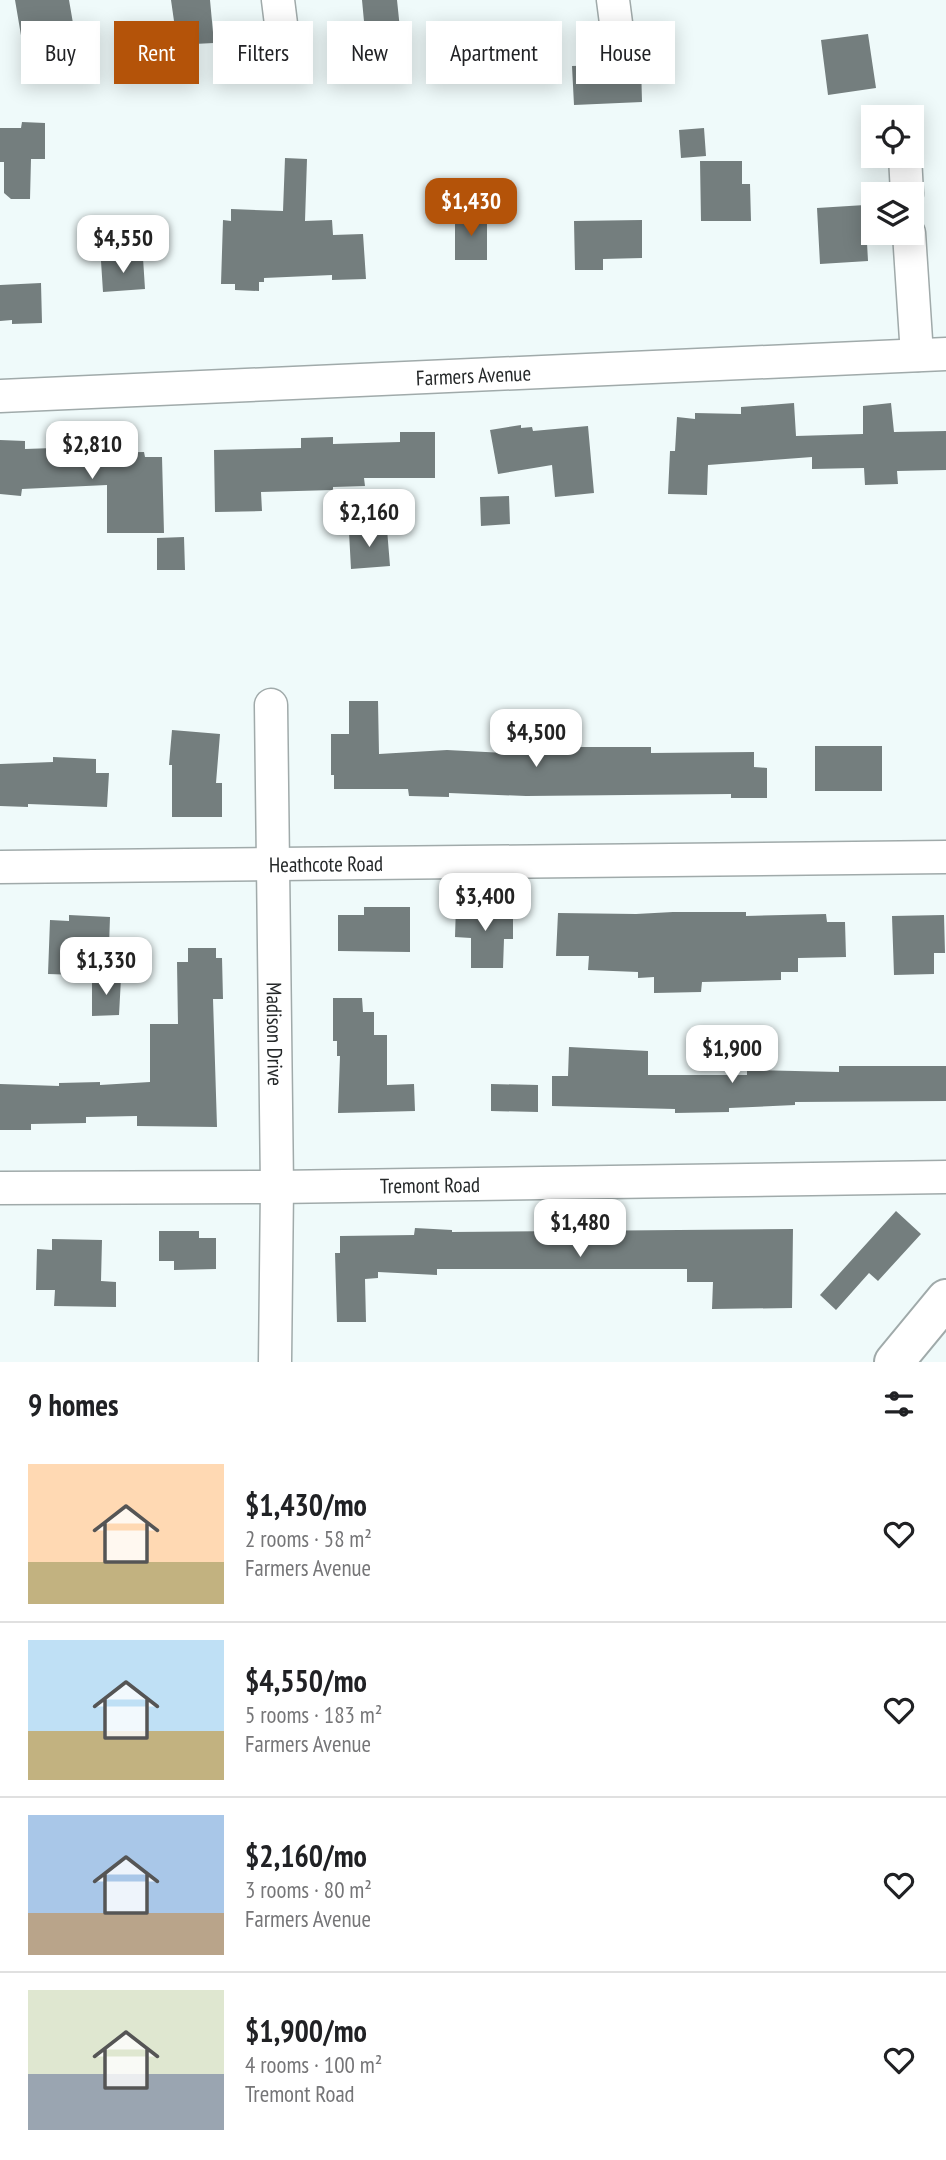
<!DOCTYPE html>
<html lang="en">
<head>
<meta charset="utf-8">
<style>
  :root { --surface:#fff; --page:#f6f6f6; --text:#202124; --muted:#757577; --line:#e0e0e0; --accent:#b45309 }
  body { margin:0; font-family:"PT Sans Narrow",sans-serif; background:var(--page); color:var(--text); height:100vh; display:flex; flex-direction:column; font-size:26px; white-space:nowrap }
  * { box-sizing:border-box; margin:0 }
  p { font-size:23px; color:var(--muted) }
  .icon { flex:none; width:38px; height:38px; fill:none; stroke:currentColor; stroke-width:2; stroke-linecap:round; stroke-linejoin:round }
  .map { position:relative; height:1362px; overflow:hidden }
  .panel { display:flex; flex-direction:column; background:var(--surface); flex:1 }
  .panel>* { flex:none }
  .top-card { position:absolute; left:21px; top:21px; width:905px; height:63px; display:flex; gap:14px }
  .buttons { position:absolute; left:861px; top:105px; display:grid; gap:14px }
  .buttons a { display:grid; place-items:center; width:63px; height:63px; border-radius:0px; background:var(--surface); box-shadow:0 4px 18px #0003; font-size:35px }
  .price { position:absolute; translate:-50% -60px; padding:0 16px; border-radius:14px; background:#fff; color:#222; font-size:23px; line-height:46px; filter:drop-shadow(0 2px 4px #0008) }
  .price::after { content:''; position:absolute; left:50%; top:42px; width:21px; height:16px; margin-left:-10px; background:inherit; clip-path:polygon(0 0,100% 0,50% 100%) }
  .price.selected { background:var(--accent); color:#fff }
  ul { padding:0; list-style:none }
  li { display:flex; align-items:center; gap:21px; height:175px; padding:0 28px }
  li+li { border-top:2px solid var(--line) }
  li span { display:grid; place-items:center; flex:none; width:196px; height:140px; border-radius:0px; color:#555 }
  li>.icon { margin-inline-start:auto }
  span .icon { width:84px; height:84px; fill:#fffc; stroke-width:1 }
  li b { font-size:30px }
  h2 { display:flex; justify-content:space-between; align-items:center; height:84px; padding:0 28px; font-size:30px }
  .pill { padding:0 24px; border-radius:0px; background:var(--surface); box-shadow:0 4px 18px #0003; font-size:24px; line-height:63px }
  .pill.selected { background:var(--accent); color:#fff }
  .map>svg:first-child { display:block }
  .building { fill:#747e7e }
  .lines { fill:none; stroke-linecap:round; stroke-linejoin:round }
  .minor-casing { stroke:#a0aaaa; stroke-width:35 }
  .major-casing { stroke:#a0aaaa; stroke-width:42 }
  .minor { stroke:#fff; stroke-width:32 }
  .major { stroke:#fff; stroke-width:38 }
  .labels { text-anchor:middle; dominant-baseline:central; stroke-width:6; stroke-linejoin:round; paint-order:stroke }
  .street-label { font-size:21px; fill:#252829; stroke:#effafa }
</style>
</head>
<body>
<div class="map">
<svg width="946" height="1362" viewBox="0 0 946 1362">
  <rect width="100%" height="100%" fill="#effafa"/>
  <path class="building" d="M 15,0 L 69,0 L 74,29 L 59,31 L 62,52 L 25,59 Z
    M 171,0 L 210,0 L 214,43 L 154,46 L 152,23 L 174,21 Z
    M 362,0 L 397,0 L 400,29 L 365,32 Z
    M 868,34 L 876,88 L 828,95 L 821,40 Z
    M 641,64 L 642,102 L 574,105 L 572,66 Z
    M 22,122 L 45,123 L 45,159 L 31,159 L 30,199 L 11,199 L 4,193 L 4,162 L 0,162 L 0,128 L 21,128 Z
    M 704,128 L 706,156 L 681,158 L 679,130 Z
    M 285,158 L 307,159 L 305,221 L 332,220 L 333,235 L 363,234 L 366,279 L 332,280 L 332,275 L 264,278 L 264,282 L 259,282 L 259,291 L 235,290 L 235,284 L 221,284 L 223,220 L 231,221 L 231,209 L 283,211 Z
    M 700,161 L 742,161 L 742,184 L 750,184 L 751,221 L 701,221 Z
    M 865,205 L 868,261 L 820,264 L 817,208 Z
    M 455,215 L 487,216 L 487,260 L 455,260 Z
    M 642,220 L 642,258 L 603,259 L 603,270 L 575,270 L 574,221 Z
    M 143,258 L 145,289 L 103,292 L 101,261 Z
    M 41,283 L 42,323 L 12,324 L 12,320 L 0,321 L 0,285 Z
    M 794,403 L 796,436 L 863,434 L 863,406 L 891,403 L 894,432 L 946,431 L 946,470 L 897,471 L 898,484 L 865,485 L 864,468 L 812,469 L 812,457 L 708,465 L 707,495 L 668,494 L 670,451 L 675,451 L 677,417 L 695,419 L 695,413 L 741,414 L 741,407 Z
    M 521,425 L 521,428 L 532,427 L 533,431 L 588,426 L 594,493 L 555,497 L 552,465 L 498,474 L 490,430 Z
    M 400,432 L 435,432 L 435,478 L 364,478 L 365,486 L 333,487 L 333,490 L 261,492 L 262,511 L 215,512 L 214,450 L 301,448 L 301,438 L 333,437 L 333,444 L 400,442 Z
    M 0,440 L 25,441 L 25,449 L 82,447 L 82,453 L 144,452 L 145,457 L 162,457 L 164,533 L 107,533 L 107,485 L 22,489 L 21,496 L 0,494 Z
    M 509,496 L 510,524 L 481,526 L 480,497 Z
    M 387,529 L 390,566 L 351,569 L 349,532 Z
    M 184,537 L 185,570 L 157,570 L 157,538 Z
    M 349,701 L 378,701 L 379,754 L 447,750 L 547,755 L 547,747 L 651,747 L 651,753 L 754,752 L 754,767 L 767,768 L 767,798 L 731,798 L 731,794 L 526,796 L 449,793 L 449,797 L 409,796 L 408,789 L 334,789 L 334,775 L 331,775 L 331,734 L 349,734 Z
    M 172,730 L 220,734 L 216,783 L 222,783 L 222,817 L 172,817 L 172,765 L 169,765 Z
    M 815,746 L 882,746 L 882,791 L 815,791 Z
    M 53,757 L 96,759 L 96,773 L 109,773 L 107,807 L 28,804 L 28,807 L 0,806 L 0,764 L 53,762 Z
    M 456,905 L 497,906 L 497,912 L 513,913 L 513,939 L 504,939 L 503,968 L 471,968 L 471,938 L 455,937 Z
    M 364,907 L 410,907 L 410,952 L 338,951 L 338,915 L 364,915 Z
    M 673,912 L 746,912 L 746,916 L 826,914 L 827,922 L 845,922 L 846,957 L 798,958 L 798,972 L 781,972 L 781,980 L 702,982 L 701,992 L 654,993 L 654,977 L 638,978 L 638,972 L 588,970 L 589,956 L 556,956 L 558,913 L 636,914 Z
    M 69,915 L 110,917 L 108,976 L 48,974 L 50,920 L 69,921 Z
    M 944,915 L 945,953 L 934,953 L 934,974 L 894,975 L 892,916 Z
    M 188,948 L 216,948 L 216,958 L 222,958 L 223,999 L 213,999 L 217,1127 L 137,1126 L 137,1116 L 86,1117 L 86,1123 L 31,1124 L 31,1130 L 0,1130 L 0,1084 L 59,1086 L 59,1083 L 100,1082 L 100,1085 L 150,1082 L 150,1024 L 178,1024 L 177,962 L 188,962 Z
    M 121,978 L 119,1015 L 92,1016 L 92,980 Z
    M 333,998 L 362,998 L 363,1012 L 374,1012 L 374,1035 L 387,1035 L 387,1085 L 414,1084 L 415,1111 L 338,1113 L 340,1056 L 337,1056 L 337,1041 L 333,1041 Z
    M 569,1047 L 648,1051 L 648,1075 L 747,1075 L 747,1070 L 839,1072 L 839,1066 L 946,1066 L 946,1101 L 795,1102 L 795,1105 L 729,1108 L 729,1112 L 675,1113 L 675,1109 L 552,1106 L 552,1076 L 568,1076 Z
    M 491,1084 L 538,1085 L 538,1112 L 491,1111 Z
    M 896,1211 L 921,1234 L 878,1281 L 869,1273 L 836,1310 L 820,1295 Z
    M 415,1228 L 452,1230 L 452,1232 L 793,1229 L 792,1308 L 712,1309 L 713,1282 L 687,1282 L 687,1269 L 437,1269 L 437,1275 L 378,1272 L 378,1278 L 365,1279 L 366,1322 L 337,1322 L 335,1253 L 340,1253 L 340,1236 L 414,1235 Z
    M 159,1231 L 199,1231 L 199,1238 L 216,1238 L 216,1269 L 174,1270 L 174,1261 L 159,1261 Z
    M 52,1239 L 102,1240 L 101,1281 L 116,1282 L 116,1307 L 54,1306 L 55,1290 L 36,1290 L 37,1249 L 52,1250 Z"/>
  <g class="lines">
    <defs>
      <g id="minor">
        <path d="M 278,0 L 285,56"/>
        <path d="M 613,0 L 616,23"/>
        <path d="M 905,156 L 907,194"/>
        <path d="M 909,233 L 917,355"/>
        <path id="s1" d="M 0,396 L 946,354"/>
        <path id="s2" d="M 271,705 L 277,1187 L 275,1362"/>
        <path id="s3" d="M 0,867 L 946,857"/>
        <path id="s4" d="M 0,1188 L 277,1187 L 946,1177"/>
      </g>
      <path id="major" d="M 894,1362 L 946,1299"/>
    </defs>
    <use href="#minor" class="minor-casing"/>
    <use href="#major" class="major-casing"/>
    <use href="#minor" class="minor"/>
    <use href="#major" class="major"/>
  </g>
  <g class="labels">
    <g class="street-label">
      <text stroke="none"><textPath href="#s1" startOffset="474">Farmers Avenue</textPath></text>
      <text stroke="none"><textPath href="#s3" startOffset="326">Heathcote Road</textPath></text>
      <text stroke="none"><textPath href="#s2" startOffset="329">Madison Drive</textPath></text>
      <text stroke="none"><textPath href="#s4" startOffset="430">Tremont Road</textPath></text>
    </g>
  </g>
</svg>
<div class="buttons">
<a><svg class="icon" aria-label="locate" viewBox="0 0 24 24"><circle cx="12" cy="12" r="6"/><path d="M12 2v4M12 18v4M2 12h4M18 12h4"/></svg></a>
<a><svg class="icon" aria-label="layers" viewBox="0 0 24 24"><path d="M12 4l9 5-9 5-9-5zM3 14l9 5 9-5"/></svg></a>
</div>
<b class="price selected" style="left:471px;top:238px">$1,430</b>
<b class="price" style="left:123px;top:275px">$4,550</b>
<b class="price" style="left:92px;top:481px">$2,810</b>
<b class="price" style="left:369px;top:549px">$2,160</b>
<b class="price" style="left:536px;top:769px">$4,500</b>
<b class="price" style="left:485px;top:933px">$3,400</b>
<b class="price" style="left:106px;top:997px">$1,330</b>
<b class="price" style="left:732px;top:1085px">$1,900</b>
<b class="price" style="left:580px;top:1259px">$1,480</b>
<div class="top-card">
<a class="pill">Buy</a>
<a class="pill selected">Rent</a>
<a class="pill">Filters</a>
<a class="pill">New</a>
<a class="pill">Apartment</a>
<a class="pill">House</a>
</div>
</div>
<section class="panel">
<h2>9 homes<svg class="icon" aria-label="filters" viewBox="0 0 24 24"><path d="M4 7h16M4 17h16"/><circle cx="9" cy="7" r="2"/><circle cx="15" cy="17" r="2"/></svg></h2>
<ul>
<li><span style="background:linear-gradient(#ffd9b3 70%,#c2b280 0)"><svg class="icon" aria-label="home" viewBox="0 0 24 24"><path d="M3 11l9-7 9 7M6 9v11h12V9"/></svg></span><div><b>$1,430/mo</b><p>2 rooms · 58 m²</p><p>Farmers Avenue</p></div><svg class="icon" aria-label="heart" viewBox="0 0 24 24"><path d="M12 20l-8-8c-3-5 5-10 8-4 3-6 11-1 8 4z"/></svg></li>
<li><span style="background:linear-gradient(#bfe0f5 65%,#c2b280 0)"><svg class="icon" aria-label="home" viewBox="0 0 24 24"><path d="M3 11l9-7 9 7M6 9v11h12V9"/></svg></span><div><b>$4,550/mo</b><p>5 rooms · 183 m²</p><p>Farmers Avenue</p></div><svg class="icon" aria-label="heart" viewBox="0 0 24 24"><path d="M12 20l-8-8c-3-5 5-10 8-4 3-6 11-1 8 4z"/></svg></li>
<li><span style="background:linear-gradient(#a9c7e8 70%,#b9a48a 0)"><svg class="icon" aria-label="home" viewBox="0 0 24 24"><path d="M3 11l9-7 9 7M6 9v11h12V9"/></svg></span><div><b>$2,160/mo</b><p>3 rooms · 80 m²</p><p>Farmers Avenue</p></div><svg class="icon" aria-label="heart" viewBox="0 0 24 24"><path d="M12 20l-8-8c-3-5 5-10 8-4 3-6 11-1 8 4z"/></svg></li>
<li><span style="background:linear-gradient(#dfe7d0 60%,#9aa5b1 0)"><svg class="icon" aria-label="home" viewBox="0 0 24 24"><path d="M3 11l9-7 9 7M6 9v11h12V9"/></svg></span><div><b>$1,900/mo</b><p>4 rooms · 100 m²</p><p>Tremont Road</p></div><svg class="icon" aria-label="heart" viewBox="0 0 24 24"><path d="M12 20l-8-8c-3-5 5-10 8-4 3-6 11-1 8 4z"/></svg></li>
</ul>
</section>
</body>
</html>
